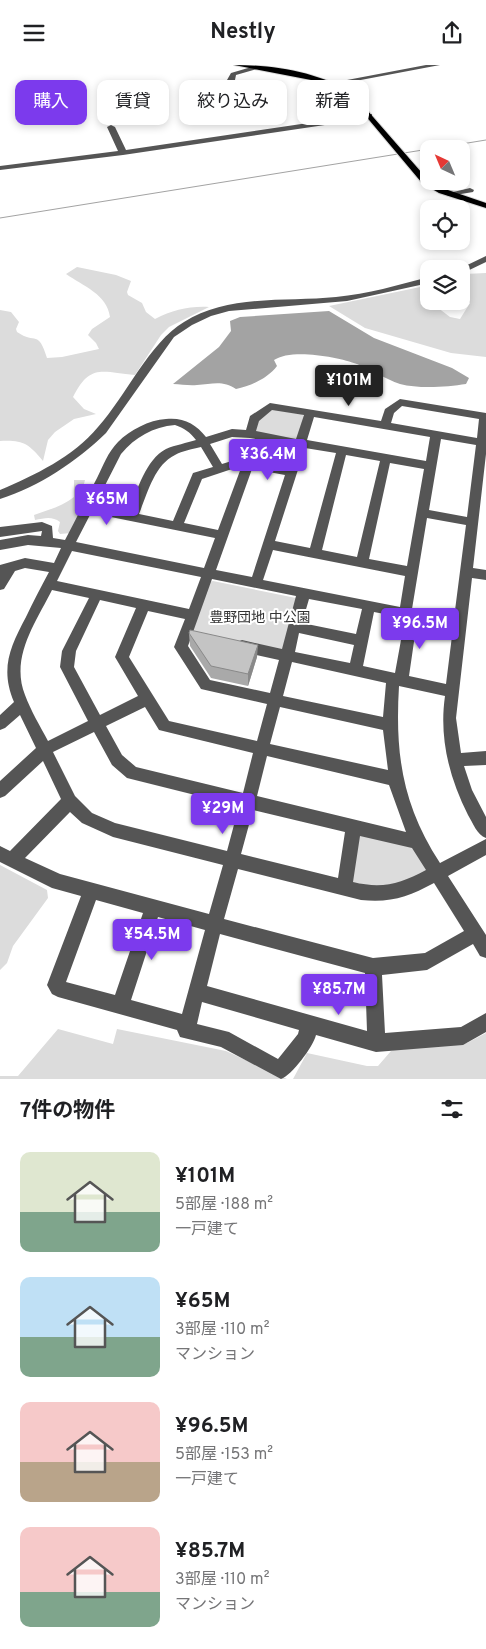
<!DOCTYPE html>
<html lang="ja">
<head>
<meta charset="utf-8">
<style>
  :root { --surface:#fff; --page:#f2f2f2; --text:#202124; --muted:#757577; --accent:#7c3aed }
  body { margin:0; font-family:Overpass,"Noto Sans JP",sans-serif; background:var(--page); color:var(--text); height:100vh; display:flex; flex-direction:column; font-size:19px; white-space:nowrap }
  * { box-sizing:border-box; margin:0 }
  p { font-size:16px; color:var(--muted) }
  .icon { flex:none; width:28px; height:28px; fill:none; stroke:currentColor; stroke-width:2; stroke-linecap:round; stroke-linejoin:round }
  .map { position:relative; height:1014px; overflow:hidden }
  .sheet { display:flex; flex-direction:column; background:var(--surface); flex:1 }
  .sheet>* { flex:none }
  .guide { position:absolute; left:15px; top:15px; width:456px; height:45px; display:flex; gap:10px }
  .needle { width:32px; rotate:316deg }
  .controls { position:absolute; left:420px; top:75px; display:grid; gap:10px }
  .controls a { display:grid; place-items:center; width:50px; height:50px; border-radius:10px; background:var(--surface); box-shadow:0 2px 8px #0003; font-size:25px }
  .price { position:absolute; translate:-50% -42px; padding:0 11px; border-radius:5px; background:var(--accent); color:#fff; font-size:16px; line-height:32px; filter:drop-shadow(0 1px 2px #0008) }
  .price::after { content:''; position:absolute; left:50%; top:30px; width:15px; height:11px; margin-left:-8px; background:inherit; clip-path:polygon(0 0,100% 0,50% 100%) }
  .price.on { background:#222; color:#fff }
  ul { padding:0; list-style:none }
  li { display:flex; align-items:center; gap:15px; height:125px; padding:0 20px }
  li span { display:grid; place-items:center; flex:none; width:140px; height:100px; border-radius:10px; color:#555 }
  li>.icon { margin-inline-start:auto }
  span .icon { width:60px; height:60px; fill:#fffc; stroke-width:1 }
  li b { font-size:21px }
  h2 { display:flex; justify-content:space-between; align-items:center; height:60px; padding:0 20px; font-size:21px }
  .pill { padding:0 18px; border-radius:10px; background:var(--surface); box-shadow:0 2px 8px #0003; font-size:18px; line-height:45px }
  .pill.on { background:var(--accent); color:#fff }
  header { display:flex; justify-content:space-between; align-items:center; height:65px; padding:0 20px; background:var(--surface); font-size:22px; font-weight:700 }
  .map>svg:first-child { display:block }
  .green { fill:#dcdcdc }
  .water { fill:#a3a3a3 }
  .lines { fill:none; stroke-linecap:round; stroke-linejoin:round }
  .stream { stroke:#a3a3a3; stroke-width:1 }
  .major-casing { stroke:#dbdbdb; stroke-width:2 }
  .minor { fill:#555; fill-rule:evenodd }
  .major { fill:#000; fill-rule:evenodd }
  .wall { fill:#a9a9a9 }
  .shaded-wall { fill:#898989 }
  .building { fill:#c4c4c4; stroke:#898989 }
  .labels { text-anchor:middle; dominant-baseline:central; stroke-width:4; stroke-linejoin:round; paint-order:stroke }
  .park-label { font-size:14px; fill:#333; stroke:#fff }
</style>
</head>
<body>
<header><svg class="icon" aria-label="menu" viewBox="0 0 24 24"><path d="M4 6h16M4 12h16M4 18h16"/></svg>Nestly<svg class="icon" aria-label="share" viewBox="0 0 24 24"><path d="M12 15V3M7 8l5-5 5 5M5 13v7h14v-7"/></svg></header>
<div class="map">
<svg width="486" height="1014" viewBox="0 0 486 1014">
  <rect width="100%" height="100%" fill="#fff"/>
  <path class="green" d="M 77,202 L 116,210 L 131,216 L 127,227 L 128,230 L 142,238 L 146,247 L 155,254 C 173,245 189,241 209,242 L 169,262 L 161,270 L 135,310 C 102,307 90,298 73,332 L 84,344 L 96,349 L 74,354 L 55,367 L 48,375 L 43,396 C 28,378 23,375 0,376 L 0,245 L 11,247 L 19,257 L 16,264 L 17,267 C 36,280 38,264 47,293 L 62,292 L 99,284 L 96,278 L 88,270 L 92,264 L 110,252 C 107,229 83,221 66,209 Z
    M 486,208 L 486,292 L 451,288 L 365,263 L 329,241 L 425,221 L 429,224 L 429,236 L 450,252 L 460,254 L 470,238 L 461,230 L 461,212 L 465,209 Z
    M 270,344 L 302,349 L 304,351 L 297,374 L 294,375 L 255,368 L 257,355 Z
    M 74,415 L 85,415 L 79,438 L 84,440 L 71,468 L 60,469 L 58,466 L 60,457 C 52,451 45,453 35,455 L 34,450 C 48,445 63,441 74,432 Z
    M 213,516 L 296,533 L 285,584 L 281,586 L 194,568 L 191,564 L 209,517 Z
    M 357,768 L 415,781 L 427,806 L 404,817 L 380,822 L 348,817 Z
    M 0,800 L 47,825 L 48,833 L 13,881 L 7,898 L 0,905 Z
    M 58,964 L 113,979 L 117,964 L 226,986 L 287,1014 L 0,1014 L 0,1011 L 18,1011 Z
    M 486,968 L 486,1014 L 293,1014 L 307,988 L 367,1001 L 378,1001 L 391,986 L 399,983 L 467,978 Z"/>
  <path class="water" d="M 329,246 L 374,273 L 452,303 L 469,313 L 466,319 C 447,322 419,324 400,319 C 385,314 372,305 357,299 C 339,292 291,283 274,295 L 277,301 C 268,313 251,321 236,324 C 223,315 212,319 197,320 C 189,321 181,319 173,319 L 219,282 L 231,266 L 230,256 L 240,252 Z"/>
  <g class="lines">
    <path class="stream" d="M 431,84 L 486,75
      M 0,153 L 429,84"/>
    <defs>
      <path id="major" d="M 234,0 C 273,0 320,7 353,29 L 429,116 L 445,124 L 486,138 L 486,143 L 439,128 L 422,118 L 349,31 L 338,25 L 311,15 Z"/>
    </defs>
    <use href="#major" class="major-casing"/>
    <path class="minor" d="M 426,0 L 440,0 L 329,21 L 326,19 Z
      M 255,1 L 258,3 L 257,4 L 236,10 L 235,15 L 229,19 L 202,21 L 200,26 L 191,31 L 195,35 L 195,37 L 191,37 L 183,31 L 195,24 L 197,18 L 227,15 L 231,8 Z
      M 369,49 L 372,49 L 372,53 L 123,90 L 0,105 L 0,101 L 118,86 L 107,62 L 111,60 L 115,62 L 126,85 Z
      M 470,123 L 474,125 L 473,127 L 449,131 L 445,129 Z
      M 486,191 L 486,197 L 461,209 L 461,204 L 459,204 Z
      M 429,212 L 429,218 L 347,236 L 229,246 L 211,251 L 192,260 L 174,272 L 106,368 C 77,396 39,422 0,434 L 0,425 C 35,410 73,392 98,362 C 126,331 149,278 184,257 C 228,229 287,237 336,232 C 368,229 398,220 429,212 Z
      M 400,334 L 486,348 L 486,389 L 473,503 L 486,505 L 486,515 L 472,513 L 456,653 L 461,688 L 486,686 L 486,700 L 464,701 L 472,725 L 486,752 L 486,773 C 477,770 473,758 468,750 C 449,712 439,673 445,631 L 399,621 C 395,688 402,740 440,798 L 486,774 L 486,790 L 448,811 L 486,870 L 486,893 L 480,891 L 473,879 L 427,905 L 382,910 L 385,968 L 461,962 L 486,948 L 486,967 L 463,980 L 376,987 L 316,970 C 313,982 292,1010 281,1014 L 221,982 L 180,972 L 177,965 L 58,932 L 52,929 L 47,920 L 81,831 L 52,823 L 0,797 L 0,781 L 10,786 L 61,734 L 43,696 L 5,731 L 0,733 L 0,716 L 36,683 L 20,650 L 5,663 L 0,665 L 0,650 L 14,637 C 0,604 10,582 26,552 C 33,537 41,522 49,507 L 25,503 L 15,506 L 4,524 L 0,525 L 0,500 L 25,493 L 54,498 L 61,483 L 28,480 L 0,485 L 0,475 L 28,470 L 41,471 L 42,466 L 0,472 L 0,462 L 42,457 L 52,461 L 53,473 L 65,475 C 76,454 86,434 97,413 C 103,401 108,387 118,377 C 130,365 149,355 166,354 C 183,352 196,359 206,372 L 232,364 L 246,365 L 250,351 L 270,338 L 381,356 L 385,344 ZM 402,341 L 479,354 L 477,373 L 391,358 L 394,348 ZM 272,345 L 304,350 L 296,374 L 256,366 L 259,356 ZM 314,352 L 430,372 L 426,396 L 307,375 ZM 175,360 C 184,363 190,367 196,375 C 187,378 175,380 166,384 C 145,395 137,427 128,447 L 95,440 L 121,389 C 135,372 153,362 175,360 ZM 232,372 L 250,373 L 294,381 L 287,402 L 238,394 L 222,399 L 210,379 ZM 441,374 L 476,380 L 467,452 L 429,445 ZM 201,382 L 213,402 L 193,408 L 173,456 L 139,449 C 147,430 154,400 175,390 C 182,386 193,384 201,382 ZM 305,383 L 336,388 L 310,483 L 275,476 ZM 346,390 L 380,396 L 357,492 L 322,485 ZM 390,398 L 424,404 L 407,501 L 369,494 ZM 238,402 L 241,403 L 218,465 L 184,458 L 202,414 ZM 252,404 L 285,410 L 252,512 L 216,505 ZM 91,448 L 215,473 L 204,503 L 76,477 ZM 427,453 L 466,460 L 454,553 L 412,544 ZM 273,485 L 405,511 L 400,542 L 263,515 ZM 72,486 L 201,512 L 189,544 L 57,516 ZM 212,514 L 296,531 L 282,584 L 242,575 L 237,577 L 235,581 L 237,585 L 242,587 L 279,595 L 270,628 L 210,615 L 188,581 ZM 52,525 L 89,533 L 62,586 L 60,602 L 88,656 L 48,676 C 40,661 31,646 25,630 C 10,592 36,557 52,525 ZM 309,534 L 362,544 L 356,569 L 302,558 ZM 100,535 L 136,543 L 115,592 L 138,631 L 100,650 L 74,602 L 76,586 ZM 148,546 L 185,554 L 174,582 L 201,624 L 267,639 L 257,676 L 169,656 L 129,592 ZM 374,547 L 405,553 L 395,608 L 363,601 ZM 417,556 L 453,563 L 446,619 L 409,611 ZM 299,568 L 354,580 L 350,598 L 295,587 ZM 292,597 L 386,618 L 383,652 L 283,631 ZM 145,642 L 159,665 L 253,688 L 243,728 L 136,702 L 122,690 L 106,661 ZM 280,642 L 383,665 L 388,705 L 270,679 ZM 94,667 L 112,700 L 127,713 L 239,741 L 227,786 L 115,758 L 92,748 L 75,731 L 53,687 ZM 267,691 L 389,720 L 406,767 L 257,731 ZM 253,745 L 345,767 L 338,813 L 241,789 ZM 70,747 L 82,758 L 113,772 L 223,800 L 209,849 L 60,809 L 25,793 ZM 360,771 L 412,783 L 426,805 C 400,819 382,824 353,817 ZM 238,804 L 361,835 C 391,838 408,832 434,818 L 464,866 L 425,888 L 373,893 L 224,854 ZM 96,835 L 143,848 L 115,930 L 66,917 ZM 158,852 L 205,865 L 182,949 L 131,935 ZM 220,869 L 365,908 L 367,966 L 207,921 ZM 202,937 L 299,965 L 298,969 L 278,994 L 229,967 L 197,959 Z"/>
    <use href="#major" class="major"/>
  </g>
  <path class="wall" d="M 189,568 L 257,592 L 248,621 L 211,613 L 190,581 Z"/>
  <path class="shaded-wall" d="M 258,580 L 257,592 L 248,621 L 248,609 Z"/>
  <path class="building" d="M 190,565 L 258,580 L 248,609 L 211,601 L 189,568 Z"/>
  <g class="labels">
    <g class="park-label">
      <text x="260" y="553">豊野団地 中公園</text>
    </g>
  </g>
</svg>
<div class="controls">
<a><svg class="needle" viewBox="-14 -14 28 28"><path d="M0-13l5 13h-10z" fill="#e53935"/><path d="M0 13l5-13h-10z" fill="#757577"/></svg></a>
<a><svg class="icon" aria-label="locate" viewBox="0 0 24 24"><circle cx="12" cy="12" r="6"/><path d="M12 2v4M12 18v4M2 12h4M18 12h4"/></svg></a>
<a><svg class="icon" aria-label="layers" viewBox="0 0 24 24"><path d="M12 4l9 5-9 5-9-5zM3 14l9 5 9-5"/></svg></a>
</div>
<b class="price on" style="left:349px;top:342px">¥101M</b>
<b class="price" style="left:268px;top:416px">¥36.4M</b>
<b class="price" style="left:107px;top:461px">¥65M</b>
<b class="price" style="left:420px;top:585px">¥96.5M</b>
<b class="price" style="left:223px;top:770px">¥29M</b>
<b class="price" style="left:152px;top:896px">¥54.5M</b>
<b class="price" style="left:339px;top:951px">¥85.7M</b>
<div class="guide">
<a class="pill on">購入</a>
<a class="pill">賃貸</a>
<a class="pill">絞り込み</a>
<a class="pill">新着</a>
</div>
</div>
<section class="sheet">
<h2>7件の物件<svg class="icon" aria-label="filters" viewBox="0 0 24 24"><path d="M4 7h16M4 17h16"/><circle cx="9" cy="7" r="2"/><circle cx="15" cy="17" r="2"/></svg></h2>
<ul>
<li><span style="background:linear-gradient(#dfe7d0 60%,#7fa58c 0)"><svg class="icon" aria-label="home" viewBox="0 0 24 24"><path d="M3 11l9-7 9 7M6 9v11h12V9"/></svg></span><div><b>¥101M</b><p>5部屋 · 188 m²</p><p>一戸建て</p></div></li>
<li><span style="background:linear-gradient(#bfe0f5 60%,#7fa58c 0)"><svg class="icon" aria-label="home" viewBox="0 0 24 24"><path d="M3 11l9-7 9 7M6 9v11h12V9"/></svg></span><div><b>¥65M</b><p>3部屋 · 110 m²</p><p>マンション</p></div></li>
<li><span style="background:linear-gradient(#f6c9c9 60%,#b9a48a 0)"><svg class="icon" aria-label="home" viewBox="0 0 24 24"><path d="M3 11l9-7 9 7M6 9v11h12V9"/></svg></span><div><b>¥96.5M</b><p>5部屋 · 153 m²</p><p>一戸建て</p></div></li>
<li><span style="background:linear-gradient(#f6c9c9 65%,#7fa58c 0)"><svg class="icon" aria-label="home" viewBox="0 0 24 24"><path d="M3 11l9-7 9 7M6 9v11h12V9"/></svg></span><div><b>¥85.7M</b><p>3部屋 · 110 m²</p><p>マンション</p></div></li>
</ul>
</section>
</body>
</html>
